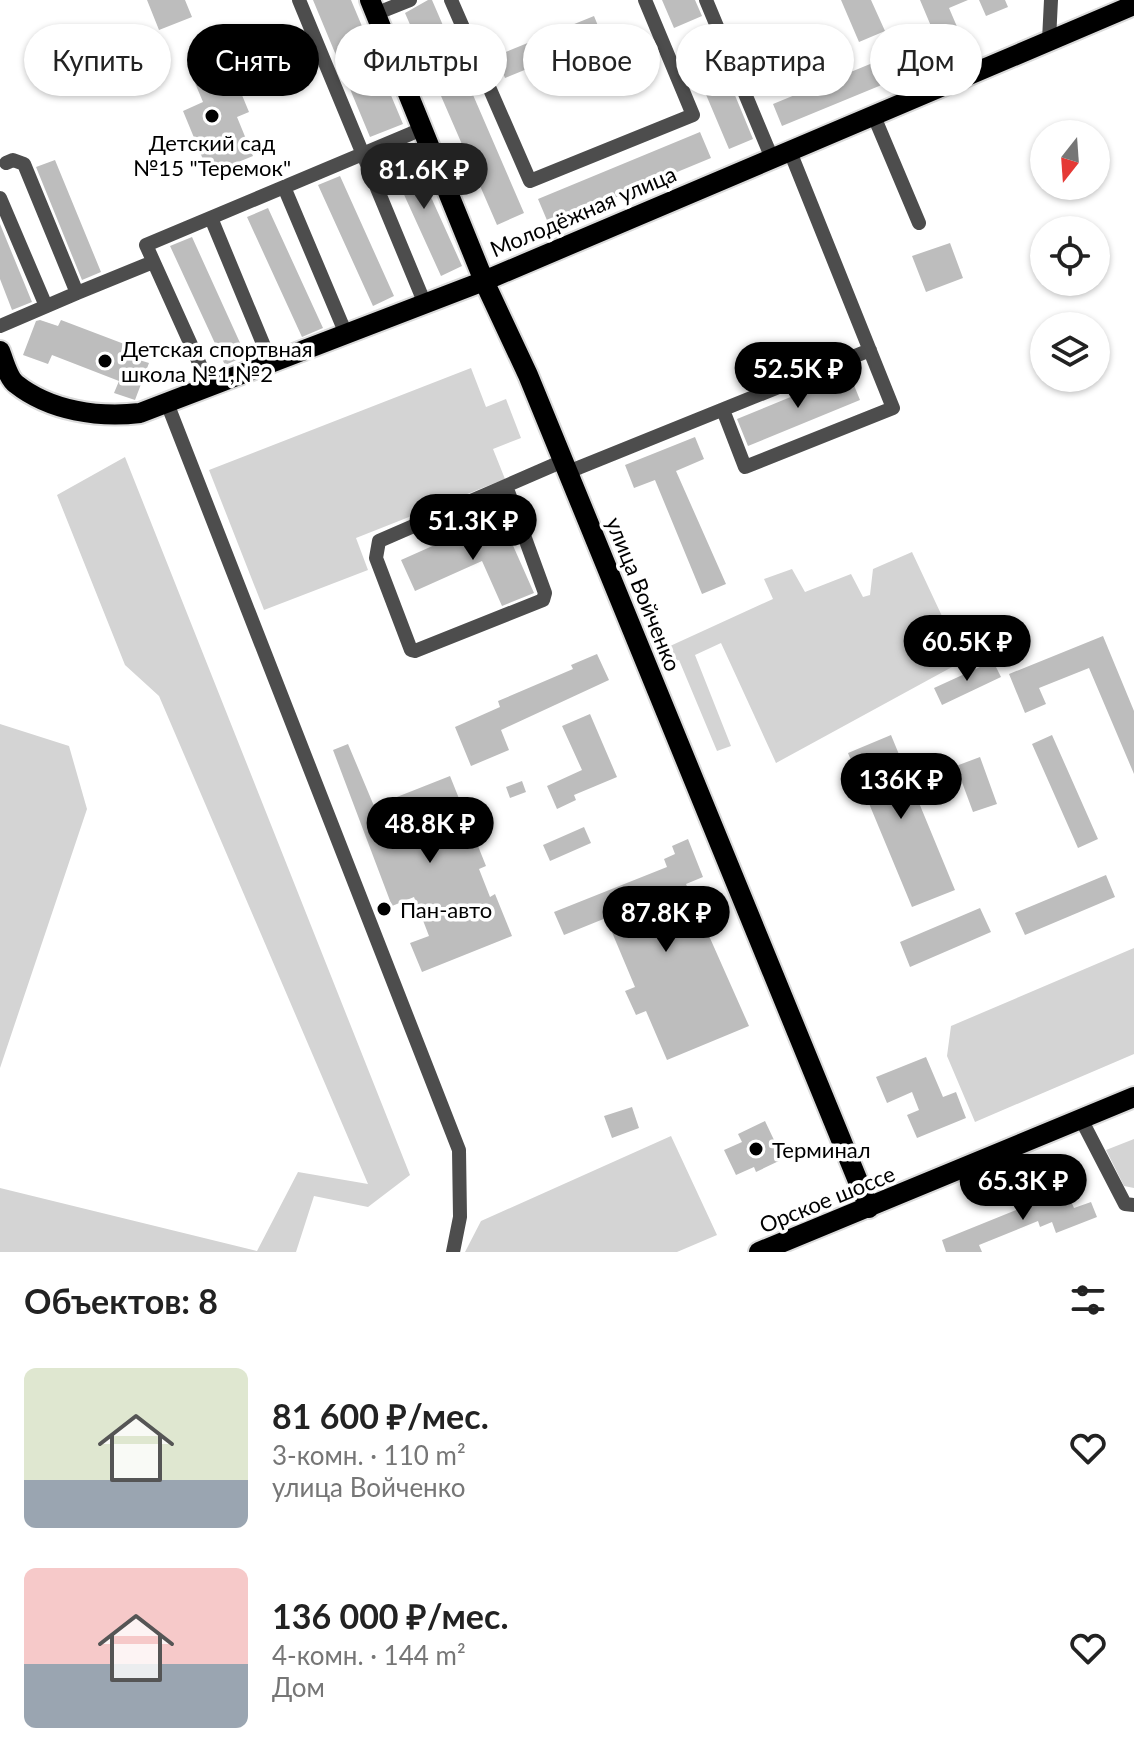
<!DOCTYPE html>
<html lang="ru">
<head>
<meta charset="utf-8">
<style>
  :root { --surface:#fff; --page:#f6f6f6; --text:#222; --muted:#767676; --accent:#000 }
  body { margin:0; font-family:Lato,sans-serif; background:var(--page); color:var(--text); height:100vh; display:flex; flex-direction:column; font-size:30px; white-space:nowrap }
  * { box-sizing:border-box; margin:0 }
  p { font-size:26px; color:var(--muted) }
  .icon { flex:none; width:44px; height:44px; fill:none; stroke:currentColor; stroke-width:2; stroke-linecap:round; stroke-linejoin:round }
  .map { position:relative; height:1252px; overflow:hidden }
  .details { display:flex; flex-direction:column; background:var(--surface); flex:1 }
  .details>* { flex:none }
  .guide { position:absolute; left:24px; top:24px; width:1086px; height:72px; display:flex; gap:16px }
  .needle { width:52px; rotate:197deg }
  .buttons { position:absolute; left:1030px; top:120px; display:grid; gap:16px }
  .buttons a { display:grid; place-items:center; width:80px; height:80px; border-radius:50%; background:var(--surface); box-shadow:0 2px 6px #0004; font-size:40px }
  .price { position:absolute; translate:-50% -68px; padding:0 18px; border-radius:28px; background:var(--accent); color:#fff; font-size:26px; line-height:52px; filter:drop-shadow(0 2px 4px #0008) }
  .price::after { content:''; position:absolute; left:50%; top:48px; width:24px; height:18px; margin-left:-12px; background:inherit; clip-path:polygon(0 0,100% 0,50% 100%) }
  .price.on { background:#222; color:#fff }
  ul { padding:0; list-style:none }
  li { display:flex; align-items:center; gap:24px; height:200px; padding:0 24px }
  li span { display:grid; place-items:center; flex:none; width:224px; height:160px; border-radius:12px; color:#555 }
  li>.icon { margin-inline-start:auto }
  span .icon { width:96px; height:96px; fill:#fffc; stroke-width:1 }
  li b { font-size:34px }
  h2 { display:flex; justify-content:space-between; align-items:center; height:96px; padding:0 24px; font-size:34px }
  .chip { padding:0 28px; border-radius:36px; background:var(--surface); box-shadow:0 2px 6px #0004; font-size:28px; line-height:72px }
  .chip.on { background:var(--accent); color:#fff }
  .map>svg:first-child { display:block }
  .green { fill:#d4d4d4 }
  .building { fill:#bdbdbd }
  .lines { fill:none; stroke-linecap:round; stroke-linejoin:round }
  .major-casing { stroke:#dbdbdb; stroke-width:24 }
  .minor { stroke:#4d4d4d; stroke-width:14 }
  .major { stroke:#000; stroke-width:20 }
  .poi-dot { fill:#000; stroke:#fff; stroke-width:3 }
  .labels { text-anchor:middle; dominant-baseline:central; stroke-width:7; stroke-linejoin:round; paint-order:stroke }
  .poi-label { font-size:22px; fill:#000; stroke:#fff; text-anchor:start }
  .street-label { font-size:22px; fill:#000; stroke:#fff }
</style>
</head>
<body>
<div class="map">
<svg width="1134" height="1252" viewBox="0 0 1134 1252">
  <rect width="100%" height="100%" fill="#fff"/>
  <path class="green" d="M 471,368 L 486,407 L 506,399 L 521,438 L 493,449 L 505,479 L 356,538 L 368,570 L 264,610 L 209,470 Z
    M 125,457 L 410,1175 L 368,1207 L 314,1196 L 296,1252 L 0,1252 L 0,1188 L 257,1251 L 298,1172 L 368,1184 L 159,696 L 125,665 L 57,495 Z
    M 912,552 L 963,661 L 776,763 L 721,643 L 695,655 L 731,746 L 717,751 L 679,660 L 663,665 L 657,652 L 773,599 L 764,579 L 792,569 L 805,592 L 851,574 L 863,597 L 870,595 L 873,569 Z
    M 0,724 L 69,746 L 87,809 L 0,1068 Z
    M 1134,948 L 1134,1054 L 975,1122 L 947,1056 L 951,1026 Z
    M 671,1136 L 717,1235 L 677,1252 L 465,1252 L 481,1221 Z
    M 1134,1139 L 1134,1188 L 1124,1186 L 1106,1150 Z"/>
  <path class="building" d="M 147,0 L 185,0 L 192,17 L 159,30 Z
    M 313,0 L 351,0 L 403,124 L 370,137 Z
    M 428,0 L 432,0 L 524,213 L 497,225 L 405,13 Z
    M 662,0 L 695,0 L 702,16 L 674,28 Z
    M 841,0 L 871,0 L 885,31 L 859,42 Z
    M 920,0 L 968,0 L 949,8 L 958,29 L 936,38 Z
    M 979,0 L 1005,0 L 1008,7 L 986,16 Z
    M 594,16 L 603,38 L 505,78 L 496,56 Z
    M 713,42 L 753,139 L 729,149 L 688,52 Z
    M 230,46 L 239,68 L 232,71 L 249,112 L 237,117 L 253,156 L 209,174 L 183,111 L 203,102 L 187,64 Z
    M 892,55 L 901,77 L 782,126 L 773,104 Z
    M 700,132 L 711,158 L 549,225 L 538,199 Z
    M 408,146 L 462,266 L 441,276 L 386,155 Z
    M 55,160 L 101,272 L 82,280 L 36,167 Z
    M 340,176 L 394,296 L 373,306 L 318,185 Z
    M 268,208 L 323,328 L 302,337 L 247,217 Z
    M 0,224 L 32,302 L 12,310 L 0,279 Z
    M 192,237 L 246,356 L 225,365 L 170,246 Z
    M 950,243 L 963,278 L 926,292 L 912,256 Z
    M 40,320 L 58,326 L 61,320 L 140,350 L 136,359 L 149,363 L 135,400 L 114,393 L 119,381 L 52,355 L 48,364 L 23,355 L 36,321 Z
    M 849,373 L 860,400 L 748,446 L 737,419 Z
    M 695,437 L 704,459 L 676,471 L 726,584 L 702,594 L 655,480 L 634,488 L 625,465 Z
    M 493,519 L 500,535 L 507,532 L 534,593 L 502,606 L 482,561 L 415,591 L 401,560 Z
    M 1103,636 L 1134,711 L 1134,774 L 1089,668 L 1039,688 L 1046,704 L 1025,713 L 1009,674 Z
    M 597,654 L 609,680 L 501,730 L 509,750 L 471,766 L 455,727 L 500,707 L 498,701 L 573,669 L 571,665 Z
    M 993,661 L 1001,677 L 942,705 L 934,688 Z
    M 590,714 L 617,777 L 574,795 L 576,800 L 557,809 L 547,786 L 582,770 L 562,726 Z
    M 891,735 L 955,890 L 912,907 L 848,753 Z
    M 1052,735 L 1098,839 L 1078,848 L 1032,744 Z
    M 348,744 L 374,806 L 450,776 L 486,866 L 479,869 L 490,897 L 495,894 L 512,936 L 422,972 L 410,943 L 429,936 L 414,897 L 392,906 L 333,750 Z
    M 980,757 L 997,804 L 973,812 L 956,766 Z
    M 522,781 L 526,792 L 510,798 L 506,787 Z
    M 584,827 L 591,843 L 550,861 L 543,845 Z
    M 688,839 L 703,877 L 686,884 L 749,1026 L 667,1060 L 646,1011 L 636,1015 L 625,991 L 635,987 L 606,918 L 564,935 L 554,912 L 667,867 L 664,859 L 675,854 L 672,846 Z
    M 1106,875 L 1115,897 L 1025,935 L 1015,913 Z
    M 980,908 L 991,932 L 910,967 L 900,942 Z
    M 926,1057 L 943,1097 L 956,1092 L 966,1118 L 917,1138 L 907,1115 L 919,1110 L 912,1092 L 887,1103 L 876,1077 Z
    M 632,1107 L 639,1128 L 612,1138 L 604,1116 Z
    M 765,1121 L 783,1159 L 756,1172 L 754,1167 L 736,1175 L 724,1150 L 742,1142 L 738,1134 Z
    M 1066,1190 L 1074,1208 L 1091,1202 L 1097,1217 L 1056,1233 L 1052,1222 L 1040,1227 L 1038,1221 L 979,1245 L 982,1252 L 946,1252 L 942,1240 Z"/>
  <g class="lines">
    <defs>
      <path id="major" d="M 370,0 L 484,281 L 528,375 L 869,1208
        M 0,351 C 4,361 8,378 16,384 C 50,411 99,418 140,413 L 484,281 L 1134,5
        M 759,1252 L 1134,1097"/>
    </defs>
    <use href="#major" class="major-casing"/>
    <path class="minor" d="M 299,0 L 425,304
      M 451,0 L 530,181 L 693,115 L 645,0
      M 706,0 L 771,156
      M 375,14 L 410,0
      M 1049,40 L 1051,0
      M 873,114 L 919,223
      M 284,187 L 346,334
      M 0,198 L 46,306
      M 211,218 L 271,363
      M 77,293 L 153,262
      M 0,326 L 77,293 L 24,164 L 13,160 L 6,163
      M 210,387 L 146,245 L 422,129
      M 167,403 L 459,1150 L 460,1217 L 453,1252
      M 723,410 L 745,467 L 893,408 L 789,149
      M 568,472 L 870,350
      M 506,486 L 545,593 L 543,600 L 415,651 L 411,650 L 376,558 L 379,541 L 563,461
      M 1081,1119 L 1125,1204 L 1134,1205"/>
    <use href="#major" class="major"/>
  </g>
  <g class="poi-dot">
    <circle cx="212" cy="116" r="8"/>
    <circle cx="105" cy="361" r="8"/>
    <circle cx="384" cy="909" r="8"/>
    <circle cx="756" cy="1149" r="8"/>
  </g>
  <g class="labels">
    <g class="poi-label">
      <text x="212" y="142" text-anchor="middle">Детский сад<tspan x="212" dy="25">№15 "Теремок"</tspan></text>
      <text x="121" y="348">Детская спортвная<tspan x="121" dy="25">школа №1,№2</tspan></text>
      <text x="400" y="909">Пан-авто</text>
      <text x="772" y="1149">Терминал</text>
    </g>
    <g class="street-label">
      <text transform="translate(583 211) rotate(-23)">Молодёжная улица</text>
      <text transform="translate(644 594) rotate(68)">улица Войченко</text>
      <text transform="translate(827 1199) rotate(-22)">Орское шоссе</text>
    </g>
  </g>
</svg>
<div class="buttons">
<a><svg class="needle" viewBox="-14 -14 28 28"><path d="M0-13l5 13h-10z" fill="#e53935"/><path d="M0 13l5-13h-10z" fill="#767676"/></svg></a>
<a><svg class="icon" aria-label="locate" viewBox="0 0 24 24"><circle cx="12" cy="12" r="6"/><path d="M12 2v4M12 18v4M2 12h4M18 12h4"/></svg></a>
<a><svg class="icon" aria-label="layers" viewBox="0 0 24 24"><path d="M12 4l9 5-9 5-9-5zM3 14l9 5 9-5"/></svg></a>
</div>
<b class="price on" style="left:424px;top:211px">81.6K ₽</b>
<b class="price" style="left:798px;top:410px">52.5K ₽</b>
<b class="price" style="left:473px;top:562px">51.3K ₽</b>
<b class="price" style="left:967px;top:683px">60.5K ₽</b>
<b class="price" style="left:901px;top:821px">136K ₽</b>
<b class="price" style="left:430px;top:865px">48.8K ₽</b>
<b class="price" style="left:666px;top:954px">87.8K ₽</b>
<b class="price" style="left:1023px;top:1222px">65.3K ₽</b>
<div class="guide">
<a class="chip">Купить</a>
<a class="chip on">Снять</a>
<a class="chip">Фильтры</a>
<a class="chip">Новое</a>
<a class="chip">Квартира</a>
<a class="chip">Дом</a>
</div>
</div>
<section class="details">
<h2>Объектов: 8<svg class="icon" aria-label="filters" viewBox="0 0 24 24"><path d="M4 7h16M4 17h16"/><circle cx="9" cy="7" r="2"/><circle cx="15" cy="17" r="2"/></svg></h2>
<ul>
<li><span style="background:linear-gradient(#dfe7d0 70%,#9aa5b1 0)"><svg class="icon" aria-label="home" viewBox="0 0 24 24"><path d="M3 11l9-7 9 7M6 9v11h12V9"/></svg></span><div><b>81 600 ₽/мес.</b><p>3-комн. · 110 m²</p><p>улица Войченко</p></div><svg class="icon" aria-label="heart" viewBox="0 0 24 24"><path d="M12 20l-8-8c-3-5 5-10 8-4 3-6 11-1 8 4z"/></svg></li>
<li><span style="background:linear-gradient(#f6c9c9 60%,#9aa5b1 0)"><svg class="icon" aria-label="home" viewBox="0 0 24 24"><path d="M3 11l9-7 9 7M6 9v11h12V9"/></svg></span><div><b>136 000 ₽/мес.</b><p>4-комн. · 144 m²</p><p>Дом</p></div><svg class="icon" aria-label="heart" viewBox="0 0 24 24"><path d="M12 20l-8-8c-3-5 5-10 8-4 3-6 11-1 8 4z"/></svg></li>
</ul>
</section>
</body>
</html>
